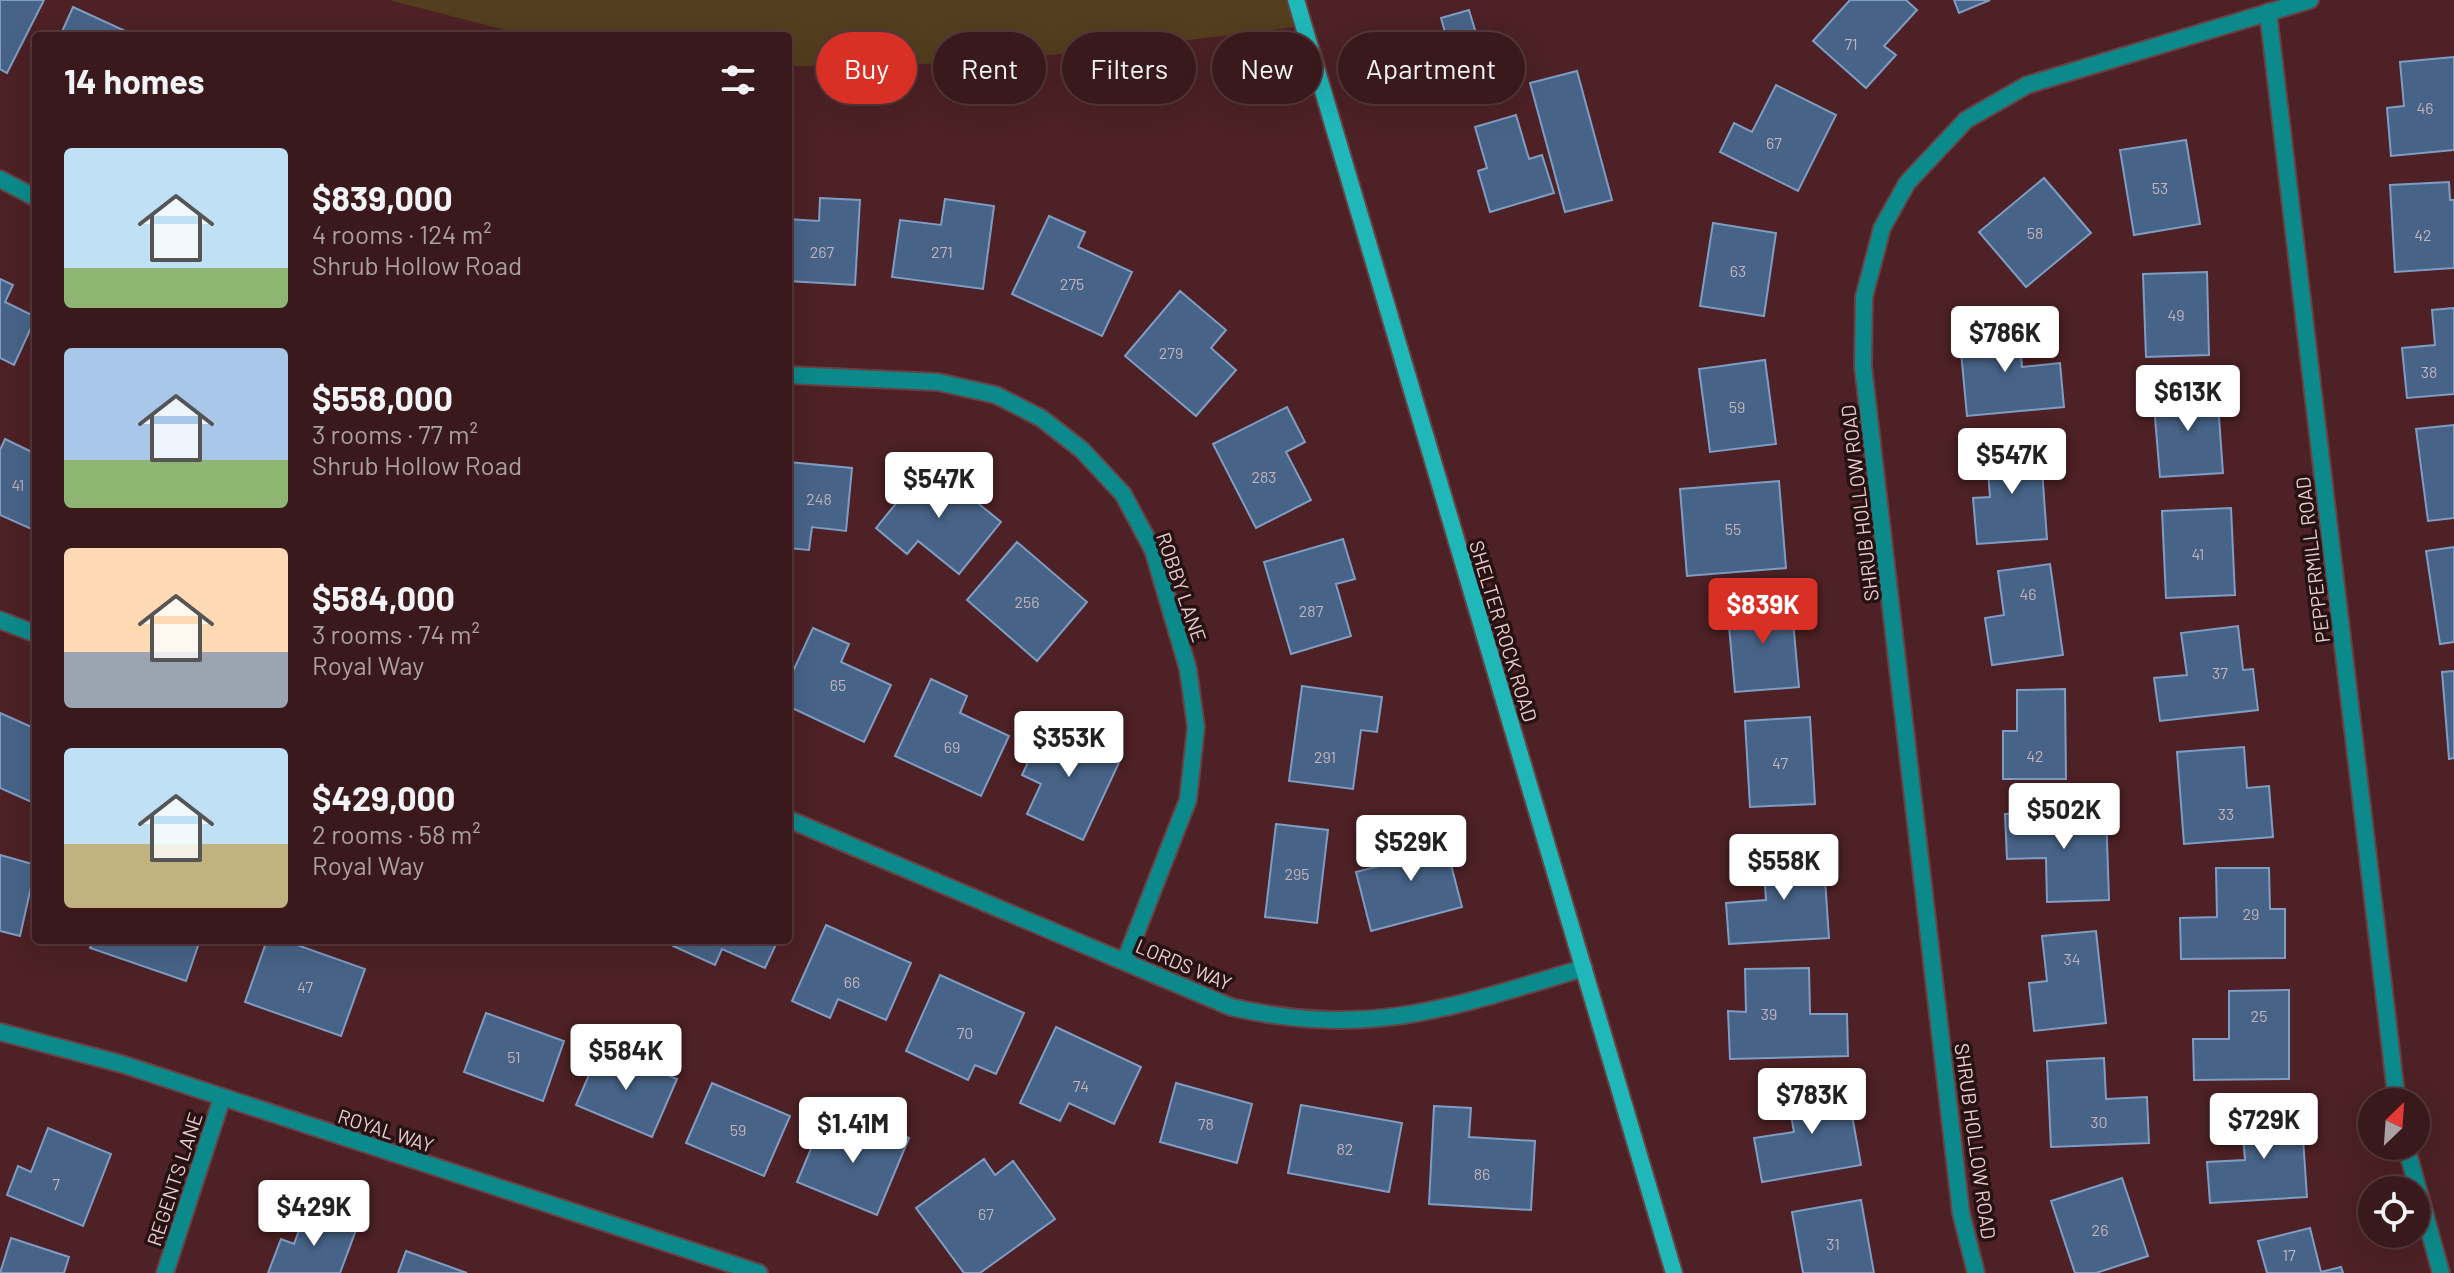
<!DOCTYPE html>
<html lang="en">
<head>
<meta charset="utf-8">
<style>
  :root { --surface:#3a191c; --page:#452629; --text:#f1f3f6; --muted:#aba0a3; --line:#54383b; --accent:#d93025 }
  body { margin:0; font-family:Barlow,sans-serif; background:var(--page); color:var(--text); height:100vh; display:flex; flex-direction:column; font-size:30px; white-space:nowrap }
  * { box-sizing:border-box; margin:0 }
  p { font-size:26px; color:var(--muted) }
  .icon { flex:none; width:44px; height:44px; fill:none; stroke:currentColor; stroke-width:2; stroke-linecap:round; stroke-linejoin:round }
  .map { position:relative; flex:1; overflow:hidden }
  .panel { position:absolute; left:32px; top:32px; width:760px; height:912px; display:flex; flex-direction:column; background:var(--surface); border-radius:8px; box-shadow:0 8px 32px #0002,0 0 0 2px var(--line) }
  .panel>* { flex:none }
  .hud { position:absolute; left:816px; top:32px; width:760px; height:72px; display:flex; gap:16px }
  .needle { width:52px; rotate:25deg }
  .tools { position:absolute; left:2358px; top:1088px; display:grid; gap:16px }
  .tools a { display:grid; place-items:center; width:72px; height:72px; border-radius:50%; background:var(--surface); box-shadow:0 8px 32px #0002,0 0 0 2px var(--line); font-size:40px }
  .price { position:absolute; translate:-50% -68px; padding:0 18px; border-radius:8px; background:#fff; color:#222; font-size:26px; line-height:52px; filter:drop-shadow(0 2px 4px #0008) }
  .price::after { content:''; position:absolute; left:50%; top:48px; width:24px; height:18px; margin-left:-12px; background:inherit; clip-path:polygon(0 0,100% 0,50% 100%) }
  .price.selected { background:var(--accent); color:#fff }
  ul { padding:0; list-style:none }
  li { display:flex; align-items:center; gap:24px; height:200px; padding:0 32px }
  li span { display:grid; place-items:center; flex:none; width:224px; height:160px; border-radius:8px; color:#555 }
  li>.icon { margin-inline-start:auto }
  span .icon { width:96px; height:96px; fill:#fffc; stroke-width:1 }
  li b { font-size:34px }
  h2 { display:flex; justify-content:space-between; align-items:center; height:96px; padding:0 32px; font-size:34px }
  .chip { padding:0 28px; border-radius:36px; background:var(--surface); box-shadow:0 8px 32px #0002,0 0 0 2px var(--line); font-size:28px; line-height:72px }
  .chip.selected { background:var(--accent); color:#fff }
  .map>svg:first-child { display:block }
  .green { fill:#533e1e }
  .building { fill:#476387; stroke:#7f9dc4; stroke-width:2 }
  .lines { fill:none; stroke-linecap:round; stroke-linejoin:round }
  .street-casing { stroke:#694043; stroke-width:20 }
  .secondary-casing { stroke:#694043; stroke-width:20 }
  .street { stroke:#0c8a8b; stroke-width:16 }
  .secondary { stroke:#1fb7b8; stroke-width:16 }
  .labels { text-anchor:middle; dominant-baseline:central; stroke-width:7; stroke-linejoin:round; paint-order:stroke }
  .number-label { font-size:16px; fill:#c1b2bc }
  .street-label { font-size:20px; fill:#eacccd; stroke:#261213 }
</style>
</head>
<body>
<div class="map">
<svg width="2454" height="1273" viewBox="0 0 2454 1273">
  <rect width="100%" height="100%" fill="#4d2125"/>
  <path class="green" d="M 389,0 L 1296,0 L 1304,26 C 1132,47 962,69 788,66 L 788,36 L 528,36 Z"/>
  <path class="building" d="M 0,0 L 44,0 L 7,73 L 0,69 Z
    M 1850,0 L 1906,0 L 1917,10 L 1884,46 L 1896,55 L 1866,88 L 1813,41 Z
    M 1954,0 L 1990,0 L 1959,13 Z
    M 73,7 L 134,35 L 133,36 L 60,36 Z
    M 1469,10 L 1484,60 L 1455,68 L 1441,18 Z
    M 2454,57 L 2454,150 L 2391,156 L 2387,108 L 2404,106 L 2400,62 Z
    M 1577,71 L 1612,200 L 1565,212 L 1530,83 Z
    M 1776,85 L 1836,115 L 1798,191 L 1720,152 L 1734,123 L 1752,132 Z
    M 1516,115 L 1529,159 L 1542,155 L 1554,193 L 1490,212 L 1478,171 L 1487,168 L 1475,127 Z
    M 2186,140 L 2200,224 L 2134,235 L 2120,150 Z
    M 2044,178 L 2091,233 L 2026,287 L 1979,232 Z
    M 2449,182 L 2450,200 L 2454,200 L 2454,268 L 2395,272 L 2390,185 Z
    M 820,198 L 860,200 L 855,285 L 788,281 L 788,219 L 819,221 Z
    M 945,199 L 994,206 L 983,289 L 892,277 L 900,220 L 941,225 Z
    M 1049,216 L 1085,232 L 1078,247 L 1132,272 L 1102,336 L 1012,294 Z
    M 1713,223 L 1776,233 L 1764,316 L 1700,306 Z
    M 2207,272 L 2209,355 L 2146,357 L 2143,274 Z
    M 0,279 L 13,285 L 5,302 L 36,317 L 14,365 L 0,358 Z
    M 1180,291 L 1226,330 L 1211,348 L 1236,370 L 1196,416 L 1125,356 Z
    M 2454,308 L 2454,394 L 2407,398 L 2402,348 L 2435,345 L 2432,310 Z
    M 2018,325 L 2022,367 L 2060,363 L 2064,407 L 1967,416 L 1959,330 Z
    M 1765,360 L 1776,444 L 1710,452 L 1699,369 Z
    M 2217,390 L 2223,473 L 2160,477 L 2153,394 Z
    M 1287,407 L 1305,442 L 1286,452 L 1311,500 L 1256,528 L 1213,444 Z
    M 2454,425 L 2454,518 L 2428,521 L 2416,429 Z
    M 5,439 L 36,454 L 36,531 L 0,515 L 0,450 Z
    M 2040,441 L 2047,539 L 1977,544 L 1973,498 L 1990,497 L 1986,445 Z
    M 788,462 L 852,468 L 846,531 L 812,527 L 809,550 L 788,548 Z
    M 929,463 L 1001,522 L 959,574 L 918,541 L 907,554 L 876,528 Z
    M 1779,481 L 1786,568 L 1687,576 L 1680,489 Z
    M 2231,508 L 2235,595 L 2166,598 L 2162,511 Z
    M 1343,539 L 1355,579 L 1336,584 L 1351,636 L 1291,654 L 1264,562 Z
    M 1017,542 L 1087,602 L 1037,661 L 967,600 Z
    M 2454,547 L 2454,642 L 2440,644 L 2426,551 Z
    M 2050,564 L 2063,655 L 1992,665 L 1985,618 L 2004,615 L 1998,571 Z
    M 1791,599 L 1799,687 L 1735,692 L 1727,604 Z
    M 2238,626 L 2243,670 L 2253,669 L 2258,710 L 2160,721 L 2154,678 L 2187,675 L 2181,633 Z
    M 813,628 L 849,644 L 841,662 L 891,685 L 864,742 L 788,706 L 788,682 Z
    M 2454,671 L 2454,758 L 2449,759 L 2442,672 Z
    M 931,679 L 967,696 L 960,713 L 1009,736 L 981,796 L 895,756 Z
    M 1302,686 L 1382,697 L 1377,732 L 1361,730 L 1353,789 L 1289,781 Z
    M 2065,689 L 2066,779 L 2003,779 L 2003,731 L 2017,731 L 2017,690 Z
    M 0,713 L 36,729 L 36,804 L 0,788 Z
    M 1810,717 L 1815,804 L 1750,807 L 1745,721 Z
    M 1047,721 L 1122,756 L 1083,840 L 1027,814 L 1041,784 L 1022,775 Z
    M 2244,747 L 2247,788 L 2269,786 L 2273,837 L 2184,844 L 2177,752 Z
    M 2106,810 L 2109,900 L 2047,902 L 2046,858 L 2007,859 L 2005,814 Z
    M 1276,824 L 1328,830 L 1317,923 L 1265,917 Z
    M 1441,826 L 1462,907 L 1371,931 L 1356,872 L 1407,859 L 1402,836 Z
    M 1823,850 L 1829,938 L 1729,944 L 1726,903 L 1766,900 L 1763,854 Z
    M 0,855 L 36,865 L 20,936 L 0,931 Z
    M 2216,868 L 2269,868 L 2270,909 L 2285,909 L 2285,958 L 2181,959 L 2180,918 L 2217,917 Z
    M 826,925 L 911,963 L 886,1020 L 838,999 L 830,1018 L 792,1001 Z
    M 2096,931 L 2106,1023 L 2034,1031 L 2029,983 L 2047,981 L 2042,936 Z
    M 93,940 L 200,940 L 186,981 L 90,948 Z
    M 267,940 L 283,940 L 365,969 L 341,1036 L 245,1002 Z
    M 675,940 L 778,940 L 765,968 L 722,949 L 715,965 L 673,946 Z
    M 1809,968 L 1810,1014 L 1847,1014 L 1848,1056 L 1730,1059 L 1728,1011 L 1746,1012 L 1745,969 Z
    M 940,975 L 1024,1013 L 996,1074 L 975,1065 L 968,1080 L 906,1051 Z
    M 2289,990 L 2289,1079 L 2194,1080 L 2193,1039 L 2229,1039 L 2229,991 Z
    M 486,1013 L 564,1041 L 543,1101 L 464,1072 Z
    M 1056,1027 L 1141,1067 L 1114,1124 L 1069,1103 L 1060,1121 L 1020,1103 Z
    M 601,1047 L 677,1079 L 652,1137 L 576,1105 Z
    M 2104,1058 L 2106,1099 L 2147,1097 L 2149,1143 L 2051,1147 L 2047,1061 Z
    M 1846,1082 L 1861,1165 L 1762,1182 L 1754,1138 L 1794,1132 L 1787,1092 Z
    M 712,1083 L 790,1116 L 764,1176 L 686,1143 Z
    M 1176,1083 L 1252,1104 L 1237,1163 L 1160,1142 Z
    M 1301,1105 L 1402,1123 L 1389,1192 L 1288,1173 Z
    M 1434,1106 L 1471,1108 L 1469,1137 L 1535,1141 L 1531,1210 L 1429,1204 Z
    M 2301,1109 L 2307,1197 L 2210,1203 L 2207,1162 L 2245,1160 L 2241,1113 Z
    M 823,1120 L 876,1141 L 882,1126 L 909,1138 L 877,1215 L 797,1182 Z
    M 48,1128 L 111,1154 L 83,1226 L 7,1195 L 18,1166 L 31,1172 Z
    M 984,1159 L 995,1175 L 1013,1161 L 1055,1219 L 980,1273 L 964,1273 L 916,1208 Z
    M 2122,1178 L 2148,1256 L 2096,1273 L 2075,1273 L 2051,1201 Z
    M 1861,1200 L 1874,1273 L 1803,1273 L 1792,1212 Z
    M 306,1211 L 356,1230 L 340,1273 L 268,1273 L 281,1239 L 294,1244 Z
    M 2310,1228 L 2321,1272 L 2341,1267 L 2343,1273 L 2267,1273 L 2258,1241 Z
    M 11,1238 L 69,1257 L 64,1273 L 0,1273 Z
    M 406,1251 L 467,1273 L 398,1273 Z"/>
  <g class="lines">
    <defs>
      <path id="street" d="M 2268,12 L 2397,1102
        M 0,179 L 36,198
        M 788,375 L 938,382 L 996,395 L 1041,418 L 1082,450 L 1123,494 L 1153,550 L 1188,669 L 1196,727 L 1188,800 L 1125,961
        M 0,620 L 36,634
        M 788,819 L 1231,1007 C 1370,1039 1452,1007 1584,968
        M 0,1032 L 122,1064 L 759,1273
        M 2406,1146 L 2441,1273
        M 165,1273 L 222,1098
        M 1976,1273 L 1961,1213 L 1863,366 L 1864,297 L 1882,228 L 1907,183 L 1966,120 L 2027,85 L 2310,0"/>
      <path id="secondary" d="M 1296,0 L 1674,1273"/>
    </defs>
    <use href="#street" class="street-casing"/>
    <use href="#secondary" class="secondary-casing"/>
    <use href="#street" class="street"/>
    <use href="#secondary" class="secondary"/>
  </g>
  <g class="labels">
    <g class="number-label">
      <text x="1851" y="43">71</text>
      <text x="2425" y="107">46</text>
      <text x="1774" y="142">67</text>
      <text x="2160" y="187">53</text>
      <text x="2035" y="232">58</text>
      <text x="2423" y="234">42</text>
      <text x="822" y="251">267</text>
      <text x="942" y="251">271</text>
      <text x="1738" y="270">63</text>
      <text x="1072" y="283">275</text>
      <text x="2176" y="314">49</text>
      <text x="1171" y="352">279</text>
      <text x="2429" y="371">38</text>
      <text x="1737" y="406">59</text>
      <text x="1264" y="476">283</text>
      <text x="18" y="484">41</text>
      <text x="819" y="498">248</text>
      <text x="1733" y="528">55</text>
      <text x="2198" y="553">41</text>
      <text x="2028" y="593">46</text>
      <text x="1027" y="601">256</text>
      <text x="1311" y="610">287</text>
      <text x="2220" y="672">37</text>
      <text x="838" y="684">65</text>
      <text x="952" y="746">69</text>
      <text x="2035" y="755">42</text>
      <text x="1325" y="756">291</text>
      <text x="1780" y="762">47</text>
      <text x="2226" y="813">33</text>
      <text x="1297" y="873">295</text>
      <text x="2251" y="913">29</text>
      <text x="2072" y="958">34</text>
      <text x="852" y="981">66</text>
      <text x="305" y="986">47</text>
      <text x="1769" y="1013">39</text>
      <text x="2259" y="1015">25</text>
      <text x="965" y="1032">70</text>
      <text x="514" y="1056">51</text>
      <text x="1081" y="1085">74</text>
      <text x="2099" y="1121">30</text>
      <text x="1206" y="1123">78</text>
      <text x="738" y="1129">59</text>
      <text x="1345" y="1148">82</text>
      <text x="1482" y="1173">86</text>
      <text x="56" y="1183">7</text>
      <text x="986" y="1213">67</text>
      <text x="2100" y="1229">26</text>
      <text x="1833" y="1243">31</text>
      <text x="2289" y="1254">17</text>
    </g>
    <g class="street-label">
      <text transform="translate(1859 503) rotate(-97)">SHRUB HOLLOW ROAD</text>
      <text transform="translate(2312 560) rotate(-97)">PEPPERMILL ROAD</text>
      <text transform="translate(1182 587) rotate(71)">ROBBY LANE</text>
      <text transform="translate(1504 631) rotate(73)">SHELTER ROCK ROAD</text>
      <text transform="translate(1184 964) rotate(23)">LORDS WAY</text>
      <text transform="translate(386 1130) rotate(18)">ROYAL WAY</text>
      <text transform="translate(1976 1141) rotate(82)">SHRUB HOLLOW ROAD</text>
      <text transform="translate(174 1179) rotate(-72)">REGENTS LANE</text>
    </g>
  </g>
</svg>
<div class="tools">
<a><svg class="needle" viewBox="-14 -14 28 28"><path d="M0-13l5 13h-10z" fill="#e53935"/><path d="M0 13l5-13h-10z" fill="#aba0a3"/></svg></a>
<a><svg class="icon" aria-label="locate" viewBox="0 0 24 24"><circle cx="12" cy="12" r="6"/><path d="M12 2v4M12 18v4M2 12h4M18 12h4"/></svg></a>
</div>
<b class="price" style="left:2005px;top:374px">$786K</b>
<b class="price" style="left:2188px;top:433px">$613K</b>
<b class="price" style="left:2012px;top:496px">$547K</b>
<b class="price" style="left:939px;top:520px">$547K</b>
<b class="price selected" style="left:1763px;top:646px">$839K</b>
<b class="price" style="left:1069px;top:779px">$353K</b>
<b class="price" style="left:2064px;top:851px">$502K</b>
<b class="price" style="left:1411px;top:883px">$529K</b>
<b class="price" style="left:1784px;top:902px">$558K</b>
<b class="price" style="left:626px;top:1092px">$584K</b>
<b class="price" style="left:1812px;top:1136px">$783K</b>
<b class="price" style="left:2264px;top:1161px">$729K</b>
<b class="price" style="left:853px;top:1165px">$1.41M</b>
<b class="price" style="left:314px;top:1248px">$429K</b>
<div class="hud">
<a class="chip selected">Buy</a>
<a class="chip">Rent</a>
<a class="chip">Filters</a>
<a class="chip">New</a>
<a class="chip">Apartment</a>
</div>
<section class="panel">
<h2>14 homes<svg class="icon" aria-label="filters" viewBox="0 0 24 24"><path d="M4 7h16M4 17h16"/><circle cx="9" cy="7" r="2"/><circle cx="15" cy="17" r="2"/></svg></h2>
<ul>
<li><span style="background:linear-gradient(#bfe0f5 75%,#8fb573 0)"><svg class="icon" aria-label="home" viewBox="0 0 24 24"><path d="M3 11l9-7 9 7M6 9v11h12V9"/></svg></span><div><b>$839,000</b><p>4 rooms · 124 m²</p><p>Shrub Hollow Road</p></div></li>
<li><span style="background:linear-gradient(#a9c7e8 70%,#8fb573 0)"><svg class="icon" aria-label="home" viewBox="0 0 24 24"><path d="M3 11l9-7 9 7M6 9v11h12V9"/></svg></span><div><b>$558,000</b><p>3 rooms · 77 m²</p><p>Shrub Hollow Road</p></div></li>
<li><span style="background:linear-gradient(#ffd9b3 65%,#9aa5b1 0)"><svg class="icon" aria-label="home" viewBox="0 0 24 24"><path d="M3 11l9-7 9 7M6 9v11h12V9"/></svg></span><div><b>$584,000</b><p>3 rooms · 74 m²</p><p>Royal Way</p></div></li>
<li><span style="background:linear-gradient(#bfe0f5 60%,#c2b280 0)"><svg class="icon" aria-label="home" viewBox="0 0 24 24"><path d="M3 11l9-7 9 7M6 9v11h12V9"/></svg></span><div><b>$429,000</b><p>2 rooms · 58 m²</p><p>Royal Way</p></div></li>
</ul>
</section>
</div>
</body>
</html>
